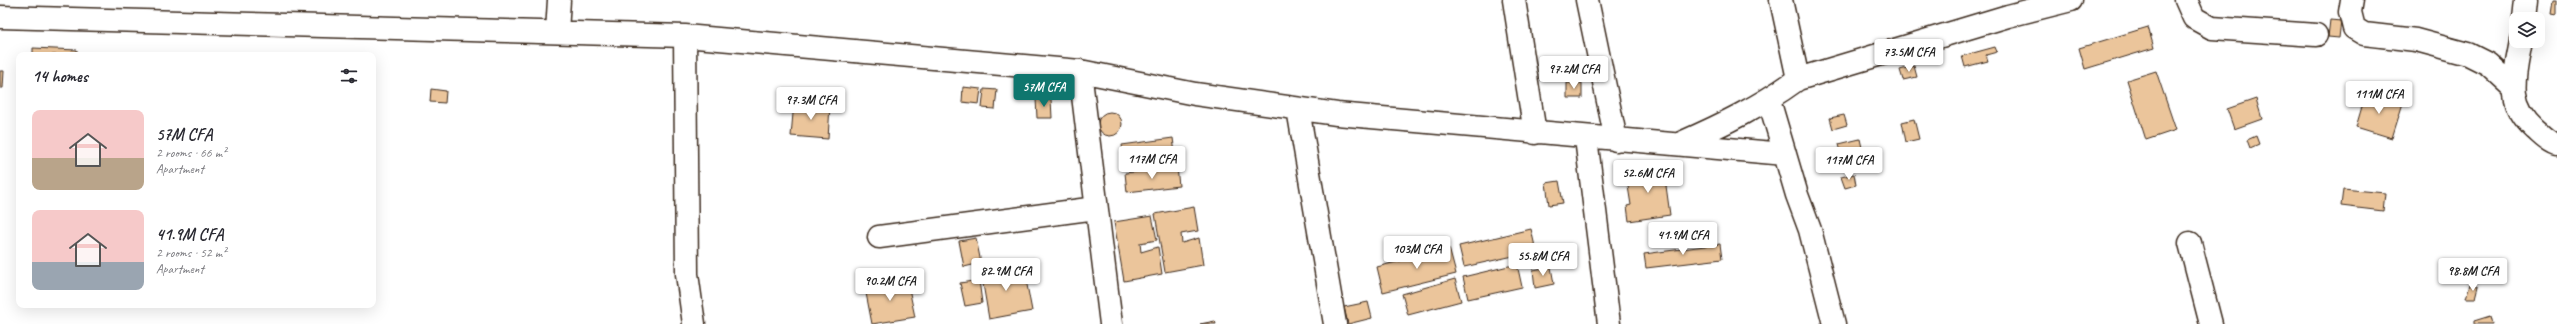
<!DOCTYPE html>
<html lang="en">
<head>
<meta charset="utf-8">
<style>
  :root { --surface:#fff; --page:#f7f7f7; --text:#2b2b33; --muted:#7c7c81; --accent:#0f766e }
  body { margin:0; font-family:Caveat,sans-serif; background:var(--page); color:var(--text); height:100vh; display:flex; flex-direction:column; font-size:15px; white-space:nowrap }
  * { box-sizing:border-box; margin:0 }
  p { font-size:13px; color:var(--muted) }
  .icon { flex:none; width:22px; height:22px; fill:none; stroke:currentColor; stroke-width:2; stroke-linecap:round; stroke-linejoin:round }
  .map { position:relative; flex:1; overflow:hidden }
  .sheet { position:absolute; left:16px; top:52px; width:360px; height:256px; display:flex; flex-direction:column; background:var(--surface); border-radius:8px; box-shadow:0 4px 16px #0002 }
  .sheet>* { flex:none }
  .controls { position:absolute; left:2509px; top:12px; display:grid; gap:8px }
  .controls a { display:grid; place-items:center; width:36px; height:36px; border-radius:8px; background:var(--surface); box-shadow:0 4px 16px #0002; font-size:20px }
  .price { position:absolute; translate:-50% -34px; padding:0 9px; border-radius:4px; background:#fff; color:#222; font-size:13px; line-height:26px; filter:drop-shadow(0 1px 2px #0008) }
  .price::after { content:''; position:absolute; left:50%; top:24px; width:12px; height:9px; margin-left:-6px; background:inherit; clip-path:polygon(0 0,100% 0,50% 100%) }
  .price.active { background:var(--accent); color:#fff }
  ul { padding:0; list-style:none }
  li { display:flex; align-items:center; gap:12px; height:100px; padding:0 16px }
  li span { display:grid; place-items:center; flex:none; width:112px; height:80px; border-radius:8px; color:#555 }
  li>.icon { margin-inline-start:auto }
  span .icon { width:48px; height:48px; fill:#fffc; stroke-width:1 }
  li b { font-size:17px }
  h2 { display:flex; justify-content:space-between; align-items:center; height:48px; padding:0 16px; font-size:17px }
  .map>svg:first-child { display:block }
  .building { fill:#ebc59b; stroke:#3b2a1e }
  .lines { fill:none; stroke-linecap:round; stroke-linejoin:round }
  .minor-casing { stroke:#3b2a1e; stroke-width:25 }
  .minor { stroke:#fff; stroke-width:22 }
</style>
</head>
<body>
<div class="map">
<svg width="2557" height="324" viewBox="0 0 2557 324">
  <rect width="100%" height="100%" fill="#fff"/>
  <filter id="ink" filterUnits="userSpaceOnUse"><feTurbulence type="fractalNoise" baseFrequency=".025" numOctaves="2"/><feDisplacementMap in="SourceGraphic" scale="8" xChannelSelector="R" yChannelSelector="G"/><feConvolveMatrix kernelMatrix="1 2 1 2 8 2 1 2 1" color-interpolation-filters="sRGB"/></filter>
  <g filter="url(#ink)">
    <path class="building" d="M 2554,0 L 2557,0 L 2557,14 L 2552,13 Z
      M 2330,20 L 2341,21 L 2339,38 L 2328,37 Z
      M 2148,27 L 2154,48 L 2085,69 L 2079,48 Z
      M 1995,47 L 1997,52 L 1986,55 L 1988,61 L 1965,67 L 1962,56 Z
      M 33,48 L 77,50 L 77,55 L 33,55 Z
      M 1914,66 L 1917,77 L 1903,80 L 1900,70 Z
      M 0,71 L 4,71 L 3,88 L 0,88 Z
      M 2156,71 L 2176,130 L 2146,140 L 2127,80 Z
      M 1567,83 L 1582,83 L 1582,98 L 1567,98 Z
      M 963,87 L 981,89 L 979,104 L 962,102 Z
      M 431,89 L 446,91 L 445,103 L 430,102 Z
      M 984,89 L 997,90 L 995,109 L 982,108 Z
      M 2366,93 L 2403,103 L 2392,138 L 2356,127 Z
      M 1036,99 L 1051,99 L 1052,118 L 1037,118 Z
      M 2256,99 L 2262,119 L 2234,129 L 2227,109 Z
      M 794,102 L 830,105 L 828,139 L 791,136 Z
      M1098 124a12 12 0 1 1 24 0a12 12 0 1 1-24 0Z
      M 1844,115 L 1847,125 L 1833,129 L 1830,118 Z
      M 1914,119 L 1919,139 L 1906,142 L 1902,122 Z
      M 2256,136 L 2259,144 L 2250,148 L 2247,140 Z
      M 1173,138 L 1176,161 L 1125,168 L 1122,145 Z
      M 1860,139 L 1863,152 L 1842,157 L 1839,144 Z
      M 1663,164 L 1670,215 L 1629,221 L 1627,206 L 1631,205 L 1626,174 L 1643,172 L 1642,167 Z
      M 1177,167 L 1179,186 L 1127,192 L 1125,173 Z
      M 1854,174 L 1856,185 L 1845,188 L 1841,177 Z
      M 1559,181 L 1563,203 L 1549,205 L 1546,183 Z
      M 2343,189 L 2385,193 L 2383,211 L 2341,206 Z
      M 1194,207 L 1198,231 L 1181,234 L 1182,243 L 1199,238 L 1203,265 L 1165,272 L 1155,214 Z
      M 1152,216 L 1157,240 L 1140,243 L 1141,252 L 1158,247 L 1162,274 L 1124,281 L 1114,222 Z
      M 1531,229 L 1536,251 L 1464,267 L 1459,246 Z
      M 976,238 L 981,263 L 964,267 L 959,241 Z
      M 1720,244 L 1722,259 L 1646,268 L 1644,254 Z
      M 1449,248 L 1456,274 L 1383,292 L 1377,267 Z
      M 1023,264 L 1032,311 L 989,319 L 981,272 Z
      M 1517,264 L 1522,287 L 1468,299 L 1463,277 Z
      M 1551,267 L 1554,284 L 1535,288 L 1533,270 Z
      M 907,279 L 915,317 L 872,324 L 865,288 Z
      M 1455,279 L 1461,301 L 1408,315 L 1402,294 Z
      M 979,280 L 982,303 L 965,306 L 960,283 Z
      M 2470,284 L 2479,286 L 2476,298 L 2466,298 Z
      M 1368,302 L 1372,318 L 1348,324 L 1344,307 Z
      M 2490,316 L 2492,324 L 2474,324 L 2474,321 Z
      M 1215,321 L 1216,324 L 1200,324 Z"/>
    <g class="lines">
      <defs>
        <path id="minor" d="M 1514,0 L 1535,133
          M 1587,0 L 1616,140
          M 1781,0 L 1798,79
          M 2186,0 L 2194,18 L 2212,28 L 2316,35
          M 2352,0 L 2350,12 L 2354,28 L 2364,34 L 2416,40 L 2468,54 L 2488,64 L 2513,87
          M 0,17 L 685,36 L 1080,71 L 1195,94 L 1337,114 L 1785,154
          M 2524,19 L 2526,0
          M 557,32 L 559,0
          M 685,36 L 687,274 L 694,324
          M 2521,41 C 2515,76 2505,102 2535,129 C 2542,135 2548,142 2557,145
          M 1080,71 L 1111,324
          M 1769,100 L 1797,195 L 1810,230 L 1834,324
          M 1298,109 L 1335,324
          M 1586,138 L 1609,324
          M 1681,143 C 1722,125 1761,106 1798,79 L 2008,16 L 2071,0
          M 879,237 L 1096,208
          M 2190,243 L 2211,324"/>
      </defs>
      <use href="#minor" class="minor-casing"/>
      <use href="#minor" class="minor"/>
    </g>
  </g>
</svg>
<div class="controls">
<a><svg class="icon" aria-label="layers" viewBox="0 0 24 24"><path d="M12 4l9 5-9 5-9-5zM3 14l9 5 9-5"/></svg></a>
</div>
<b class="price" style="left:1909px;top:73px">73.5M CFA</b>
<b class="price" style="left:1574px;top:90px">97.2M CFA</b>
<b class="price active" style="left:1044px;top:108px">57M CFA</b>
<b class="price" style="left:2379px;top:115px">111M CFA</b>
<b class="price" style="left:811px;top:121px">97.3M CFA</b>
<b class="price" style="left:1152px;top:180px">117M CFA</b>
<b class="price" style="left:1849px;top:181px">117M CFA</b>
<b class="price" style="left:1648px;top:194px">52.6M CFA</b>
<b class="price" style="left:1683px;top:256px">41.9M CFA</b>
<b class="price" style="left:1417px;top:270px">103M CFA</b>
<b class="price" style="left:1543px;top:277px">55.8M CFA</b>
<b class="price" style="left:1006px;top:292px">82.9M CFA</b>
<b class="price" style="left:2473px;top:292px">98.8M CFA</b>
<b class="price" style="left:890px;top:302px">90.2M CFA</b>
<section class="sheet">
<h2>14 homes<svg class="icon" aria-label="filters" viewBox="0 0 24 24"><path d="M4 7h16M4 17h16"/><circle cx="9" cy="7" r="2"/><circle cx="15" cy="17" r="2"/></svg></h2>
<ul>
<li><span style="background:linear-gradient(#f6c9c9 60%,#b9a48a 0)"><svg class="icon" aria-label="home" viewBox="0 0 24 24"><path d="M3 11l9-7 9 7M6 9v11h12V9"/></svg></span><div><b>57M CFA</b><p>2 rooms · 66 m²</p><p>Apartment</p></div></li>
<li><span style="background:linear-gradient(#f6c9c9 65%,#9aa5b1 0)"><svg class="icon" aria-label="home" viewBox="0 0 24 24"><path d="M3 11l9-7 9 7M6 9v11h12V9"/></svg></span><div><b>41.9M CFA</b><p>2 rooms · 52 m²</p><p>Apartment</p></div></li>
</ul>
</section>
</div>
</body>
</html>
